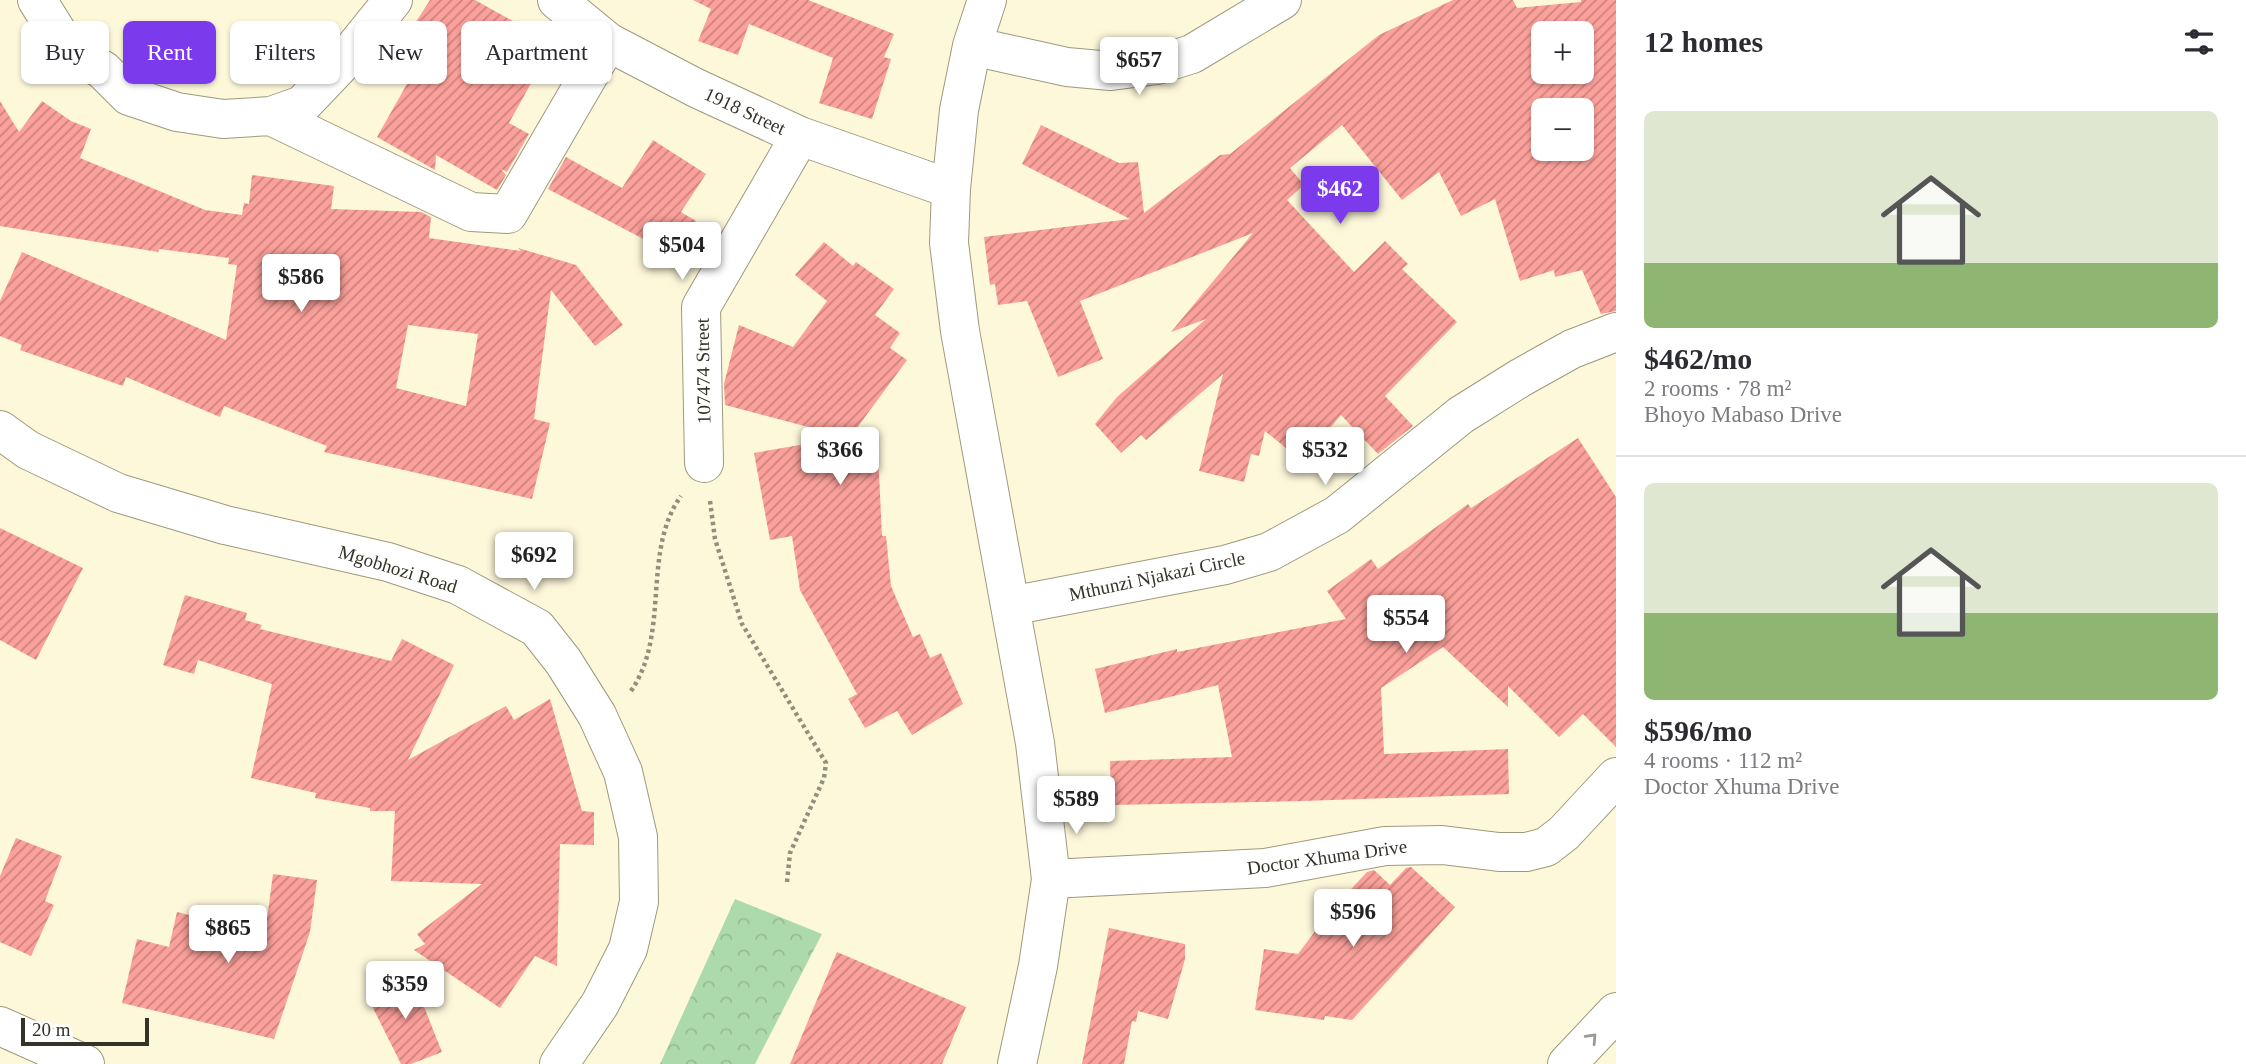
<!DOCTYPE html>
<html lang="en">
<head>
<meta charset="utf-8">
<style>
  :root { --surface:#fff; --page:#f7f7f7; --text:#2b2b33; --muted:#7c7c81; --line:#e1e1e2; --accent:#7c3aed }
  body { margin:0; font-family:"Times New Roman",serif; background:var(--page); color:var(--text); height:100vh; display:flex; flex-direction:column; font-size:26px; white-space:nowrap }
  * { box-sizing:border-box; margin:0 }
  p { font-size:23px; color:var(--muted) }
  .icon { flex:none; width:38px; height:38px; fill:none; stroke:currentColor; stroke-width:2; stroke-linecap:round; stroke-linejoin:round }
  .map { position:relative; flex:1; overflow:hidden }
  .sheet { display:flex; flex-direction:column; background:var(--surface); width:630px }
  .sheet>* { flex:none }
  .guide { position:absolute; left:21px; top:21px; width:665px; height:63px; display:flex; gap:14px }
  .fabs { position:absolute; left:1531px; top:21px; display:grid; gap:14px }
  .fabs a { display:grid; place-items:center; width:63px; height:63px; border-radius:10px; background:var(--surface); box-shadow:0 2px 5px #0004; font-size:35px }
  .scale { position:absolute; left:21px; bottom:18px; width:128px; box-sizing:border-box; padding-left:7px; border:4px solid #353328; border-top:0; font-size:19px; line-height:24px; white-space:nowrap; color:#353328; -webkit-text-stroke:5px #fff; paint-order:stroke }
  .price { position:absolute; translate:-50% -60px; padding:0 16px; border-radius:7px; background:#fff; color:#222; font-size:23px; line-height:46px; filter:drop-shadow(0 2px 4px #0008) }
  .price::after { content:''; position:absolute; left:50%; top:42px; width:21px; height:16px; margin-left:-10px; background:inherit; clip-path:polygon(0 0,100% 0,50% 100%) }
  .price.selected { background:var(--accent); color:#fff }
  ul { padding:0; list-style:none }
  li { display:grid; align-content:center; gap:14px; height:371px; padding:0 28px }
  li+li { border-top:2px solid var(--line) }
  li span { display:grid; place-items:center; height:217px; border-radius:10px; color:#555 }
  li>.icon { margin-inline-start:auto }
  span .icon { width:126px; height:126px; fill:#fffc; stroke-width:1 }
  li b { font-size:30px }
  h2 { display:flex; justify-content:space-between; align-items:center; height:84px; padding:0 28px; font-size:30px }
  .chip { padding:0 24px; border-radius:10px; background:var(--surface); box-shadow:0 2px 5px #0004; font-size:24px; line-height:63px }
  .chip.selected { background:var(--accent); color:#fff }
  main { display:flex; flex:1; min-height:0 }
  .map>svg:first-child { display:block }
  .park { fill:url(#park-crowns) }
  .building { fill:url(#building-hatch); fill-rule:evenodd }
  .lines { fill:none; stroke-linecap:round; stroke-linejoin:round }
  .minor-casing { stroke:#9e997e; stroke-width:40 }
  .path { stroke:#938f7b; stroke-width:4.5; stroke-dasharray:3.5 3.5; stroke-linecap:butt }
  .minor { stroke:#fff; stroke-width:38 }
  .oneway { stroke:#9a9994 }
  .labels { text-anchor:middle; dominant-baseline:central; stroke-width:6; stroke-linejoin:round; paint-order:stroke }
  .street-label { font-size:19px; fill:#353328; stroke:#fff }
</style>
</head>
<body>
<main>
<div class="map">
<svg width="1616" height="1064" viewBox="0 0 1616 1064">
  <defs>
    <pattern id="park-crowns" width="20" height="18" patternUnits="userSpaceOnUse" patternTransform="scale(1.75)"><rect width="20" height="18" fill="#addaac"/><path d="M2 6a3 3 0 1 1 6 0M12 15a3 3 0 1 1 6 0" fill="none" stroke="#95bc94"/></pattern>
    <pattern id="building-hatch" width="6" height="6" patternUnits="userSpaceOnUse" patternTransform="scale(1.75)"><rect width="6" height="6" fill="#fba09a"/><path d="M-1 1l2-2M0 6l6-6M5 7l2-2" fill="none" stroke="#cc837e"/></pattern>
  </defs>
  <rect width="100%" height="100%" fill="#fef8db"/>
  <path class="park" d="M 735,899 L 822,934 L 755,1064 L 660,1064 Z"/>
  <path class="building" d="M 430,0 L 475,0 L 520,25 L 510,42 L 544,60 L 509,123 L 529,134 L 507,172 L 501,169 L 506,175 L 497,190 L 436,155 L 435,170 L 377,137 L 416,68 L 394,56 Z
    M 693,0 L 808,0 L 894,34 L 884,57 L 891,59 L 872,119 L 819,103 L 833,58 L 749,24 L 738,55 L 698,41 L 711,9 Z
    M 1453,0 L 1513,0 L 1517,8 L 1581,2 L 1581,0 L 1616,0 L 1616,311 L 1601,314 L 1582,270 L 1555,277 L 1554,270 L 1520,281 L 1495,199 L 1461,216 L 1439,172 L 1402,200 L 1342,125 L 1290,168 L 1304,185 L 1287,200 L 1354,272 L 1385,241 L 1408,264 L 1402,269 L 1457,322 L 1385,396 L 1413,426 L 1378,454 L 1341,415 L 1302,461 L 1265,431 L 1259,456 L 1251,454 L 1244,482 L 1199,471 L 1223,374 L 1146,440 L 1141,435 L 1121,453 L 1095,424 L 1117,397 L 1206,319 L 1171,332 L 1253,233 L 1080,301 L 1103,359 L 1058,377 L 1027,301 L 998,305 L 995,284 L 990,285 L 984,237 L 1130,219 L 1022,164 L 1041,125 L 1119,163 L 1138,162 L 1144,213 L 1220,155 L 1230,154 L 1379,35 ZM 1544,33 L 1582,33 L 1582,72 L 1544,72 ZM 1544,110 L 1582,110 L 1582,149 L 1544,149 Z
    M 0,101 L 19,132 L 42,101 L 71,121 L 91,129 L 80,158 L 205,210 L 242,215 L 244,203 L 249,204 L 252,175 L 334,186 L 331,209 L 421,212 L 431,217 L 429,238 L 521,251 L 518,248 L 576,265 L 623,325 L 595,346 L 551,290 L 534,419 L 550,423 L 532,499 L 324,452 L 327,446 L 224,406 L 220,417 L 126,377 L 123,386 L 20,350 L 22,345 L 0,336 L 0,301 L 22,252 L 226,340 L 237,265 L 228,264 L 229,258 L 159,249 L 158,252 L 0,226 ZM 408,325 L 478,334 L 466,406 L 396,388 Z
    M 653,140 L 706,174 L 681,212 L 696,221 L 674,255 L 548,189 L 566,157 L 622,188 Z
    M 824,242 L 853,266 L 856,262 L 894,289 L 875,315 L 900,333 L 890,348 L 907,360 L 851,436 L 877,431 L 882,536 L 886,536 L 891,586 L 913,637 L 920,634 L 930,658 L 941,653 L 963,704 L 912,735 L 897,711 L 865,728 L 848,699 L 857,694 L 800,590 L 792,536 L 770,540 L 754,453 L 846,437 L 725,405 L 724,384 L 739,325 L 793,347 L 827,301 L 795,275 Z
    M 1578,438 L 1616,497 L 1616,747 L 1583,714 L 1559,737 L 1508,686 L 1508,707 L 1443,647 L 1381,688 L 1384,754 L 1508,749 L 1509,794 L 1303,801 L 1111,805 L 1110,761 L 1232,757 L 1218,685 L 1105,713 L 1095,669 L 1177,649 L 1177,652 L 1346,619 L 1327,591 L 1371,559 L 1378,569 L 1468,504 L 1471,508 Z
    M 0,528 L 83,568 L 36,660 L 0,640 Z
    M 185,595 L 247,613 L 245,620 L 262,625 L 260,629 L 391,661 L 402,639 L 454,665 L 408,760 L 506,706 L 514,720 L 550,699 L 582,811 L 594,812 L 594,845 L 560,844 L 557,966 L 535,956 L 500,1008 L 414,950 L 425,944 L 417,934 L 482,884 L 391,881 L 395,811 L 370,811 L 370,808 L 315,798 L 316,793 L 251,778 L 272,684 L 198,660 L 194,674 L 163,665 Z
    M 16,838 L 62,856 L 45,901 L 54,905 L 31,956 L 0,942 L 0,876 Z
    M 1411,867 L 1455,907 L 1352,1020 L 1325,1016 L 1324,1020 L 1255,1010 L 1264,949 L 1298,954 L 1328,914 L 1367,872 L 1374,870 L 1390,885 L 1406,868 Z
    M 273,874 L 317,880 L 310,932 L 274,1039 L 122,1003 L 137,939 L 169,947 L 177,912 L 265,934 Z
    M 1109,928 L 1185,944 L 1185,959 L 1168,1019 L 1138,1011 L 1136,1022 L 1132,1021 L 1124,1064 L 1082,1064 Z
    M 837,952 L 966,1007 L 942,1064 L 790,1064 Z
    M 411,974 L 442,1052 L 411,1064 L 401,1064 L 367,996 Z"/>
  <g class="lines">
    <defs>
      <path id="minor" d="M 37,0 L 69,51 L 103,70 L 129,96 L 177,112 L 223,119 L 271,116 L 302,105 L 343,62 L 393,0
        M 557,0 L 608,42 L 696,88 L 800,136 L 951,189
        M 987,0 L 972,46 L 959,110 L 951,189 L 949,243 L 960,331 L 1035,743 L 1051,879 L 1038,966 L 1017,1064
        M 972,46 L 1067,67 L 1111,71 L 1157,65 L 1192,54 L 1282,0
        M 271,116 L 471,212 L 508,214 L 608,42
        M 0,430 L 28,450 L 118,493 L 225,525 L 388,562 L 458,585 L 537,628 L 563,661 L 597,715 L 623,772 L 638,837 L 639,902 L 628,949 L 600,1004 L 559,1064
        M 704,463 L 701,307 L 800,136
        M 1010,606 L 1225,565 L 1269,552 L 1337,515 L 1461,415 L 1520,378 L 1572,349 L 1616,332
        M 1051,879 L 1265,868 L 1385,846 L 1442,845 L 1499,852 L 1526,852 L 1546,847 L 1564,833 L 1616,777
        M 0,1026 L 85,1064
        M 1567,1064 L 1616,1012"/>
    </defs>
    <use href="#minor" class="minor-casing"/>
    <path class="path" d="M 710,501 L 715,539 L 742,624 L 826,763 L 824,778 L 790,853 L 787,882
      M 631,691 C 671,633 641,552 681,496"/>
    <use href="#minor" class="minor"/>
  </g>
  <defs><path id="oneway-chevron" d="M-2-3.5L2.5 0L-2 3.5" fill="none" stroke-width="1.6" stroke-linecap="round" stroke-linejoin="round" transform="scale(1.75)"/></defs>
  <use class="oneway" href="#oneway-chevron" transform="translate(1592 1038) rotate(-47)"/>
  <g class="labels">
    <g class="street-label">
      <text transform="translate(745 111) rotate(25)">1918 Street</text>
      <text transform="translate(703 371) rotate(-91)">107474 Street</text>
      <text transform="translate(398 569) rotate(17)">Mgobhozi Road</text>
      <text transform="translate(1157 576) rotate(-12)">Mthunzi Njakazi Circle</text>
      <text transform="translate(1327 857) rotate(-8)">Doctor Xhuma Drive</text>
    </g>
  </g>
</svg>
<div class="fabs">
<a>+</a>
<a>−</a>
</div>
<div class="scale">20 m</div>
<b class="price" style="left:1139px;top:97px">$657</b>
<b class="price selected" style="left:1340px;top:226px">$462</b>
<b class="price" style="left:682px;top:282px">$504</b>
<b class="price" style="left:301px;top:314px">$586</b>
<b class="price" style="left:840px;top:487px">$366</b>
<b class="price" style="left:1325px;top:487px">$532</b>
<b class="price" style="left:534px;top:592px">$692</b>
<b class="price" style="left:1406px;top:655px">$554</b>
<b class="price" style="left:1076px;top:836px">$589</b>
<b class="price" style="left:1353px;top:949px">$596</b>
<b class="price" style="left:228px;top:965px">$865</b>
<b class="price" style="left:405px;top:1021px">$359</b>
<div class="guide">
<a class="chip">Buy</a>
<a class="chip selected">Rent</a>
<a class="chip">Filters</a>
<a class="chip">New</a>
<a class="chip">Apartment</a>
</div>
</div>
<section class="sheet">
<h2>12 homes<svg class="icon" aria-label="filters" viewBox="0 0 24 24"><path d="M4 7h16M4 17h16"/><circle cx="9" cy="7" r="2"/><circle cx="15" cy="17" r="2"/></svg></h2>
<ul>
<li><span style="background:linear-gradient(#dfe7d0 70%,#8fb573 0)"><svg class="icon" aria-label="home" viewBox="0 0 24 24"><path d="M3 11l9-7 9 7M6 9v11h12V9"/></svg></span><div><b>$462/mo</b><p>2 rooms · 78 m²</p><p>Bhoyo Mabaso Drive</p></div></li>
<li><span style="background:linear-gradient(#dfe7d0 60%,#8fb573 0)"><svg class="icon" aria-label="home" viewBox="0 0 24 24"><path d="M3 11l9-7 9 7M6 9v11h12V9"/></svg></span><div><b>$596/mo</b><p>4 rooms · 112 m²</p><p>Doctor Xhuma Drive</p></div></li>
</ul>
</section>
</main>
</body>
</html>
